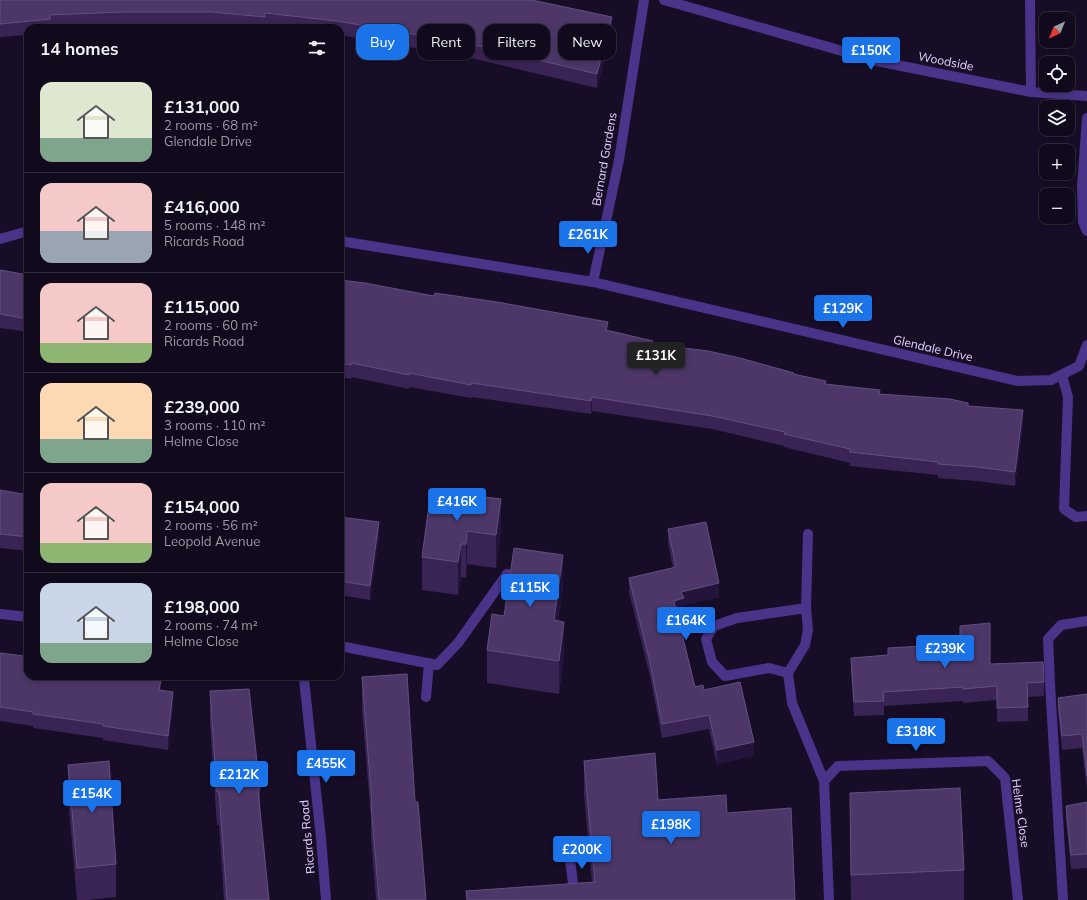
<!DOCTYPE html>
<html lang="en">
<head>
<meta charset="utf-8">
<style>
  :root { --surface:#110a1d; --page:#1a1326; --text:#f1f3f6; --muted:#9c9aa4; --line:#302b3b; --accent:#1a73e8 }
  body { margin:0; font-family:Mulish,sans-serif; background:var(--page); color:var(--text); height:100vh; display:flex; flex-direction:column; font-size:15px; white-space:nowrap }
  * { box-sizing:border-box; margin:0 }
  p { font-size:13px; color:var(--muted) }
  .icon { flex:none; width:22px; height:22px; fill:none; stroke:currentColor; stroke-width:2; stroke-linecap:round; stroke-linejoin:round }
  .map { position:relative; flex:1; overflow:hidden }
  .details { position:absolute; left:24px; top:24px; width:320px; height:656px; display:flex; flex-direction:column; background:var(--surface); border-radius:12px; box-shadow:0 2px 6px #0003,0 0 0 1px var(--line) }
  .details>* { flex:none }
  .hud { position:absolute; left:356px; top:24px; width:380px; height:36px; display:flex; gap:8px }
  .needle { width:26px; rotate:223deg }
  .controls { position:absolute; left:1039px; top:12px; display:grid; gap:8px }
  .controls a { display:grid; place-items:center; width:36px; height:36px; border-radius:8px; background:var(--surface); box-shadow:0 2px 6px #0003,0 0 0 1px var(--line); font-size:20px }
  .price { position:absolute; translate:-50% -34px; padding:0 9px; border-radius:4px; background:var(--accent); color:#fff; font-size:13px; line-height:26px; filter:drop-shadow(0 1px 2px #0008) }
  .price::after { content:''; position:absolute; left:50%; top:24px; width:12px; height:9px; margin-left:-6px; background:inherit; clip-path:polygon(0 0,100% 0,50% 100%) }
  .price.active { background:#222; color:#fff }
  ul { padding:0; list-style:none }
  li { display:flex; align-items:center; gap:12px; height:100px; padding:0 16px }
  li+li { border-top:1px solid var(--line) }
  li span { display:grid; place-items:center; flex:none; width:112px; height:80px; border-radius:12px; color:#555 }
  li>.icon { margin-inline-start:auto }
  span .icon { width:48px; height:48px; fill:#fffc; stroke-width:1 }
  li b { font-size:17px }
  h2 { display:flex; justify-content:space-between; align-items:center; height:48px; padding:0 16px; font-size:17px }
  .pill { padding:0 14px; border-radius:12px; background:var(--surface); box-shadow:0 2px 6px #0003,0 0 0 1px var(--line); font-size:14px; line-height:36px }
  .pill.active { background:var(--accent); color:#fff }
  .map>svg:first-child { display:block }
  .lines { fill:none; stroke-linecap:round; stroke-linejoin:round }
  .minor { stroke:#4b338a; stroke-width:10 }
  .wall { fill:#3a2456 }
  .shaded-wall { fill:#24133b }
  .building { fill:#4c3768; stroke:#634f80 }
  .labels { text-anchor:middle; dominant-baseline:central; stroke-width:3; stroke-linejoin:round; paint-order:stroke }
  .street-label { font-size:12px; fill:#e2d2ff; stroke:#170d27 }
</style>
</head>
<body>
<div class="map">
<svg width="1087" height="900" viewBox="0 0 1087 900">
  <rect width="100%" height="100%" fill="#170d27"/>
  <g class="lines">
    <path class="minor" d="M 664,0 L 877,61 L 1031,92 L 1087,96
      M 1030,0 L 1031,92
      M 1087,118 L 1082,186 L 1083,222 L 1087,231
      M 0,239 L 28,231
      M 340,241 L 593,282 L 619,160 L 644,0
      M 593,282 L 1017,381 L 1051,380 L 1079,366 L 1087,345
      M 1062,375 L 1068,397 L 1064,509 L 1076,517 L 1087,516
      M 808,534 L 806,608 L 808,630 L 805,645 L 788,673 L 792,703 L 824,781
      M 0,614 L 28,617
      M 340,646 L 437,665 L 458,643 L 507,574
      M 788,673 L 769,668 L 725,676 L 712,662 L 706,639 L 714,626 L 737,618 L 806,608
      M 302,676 L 304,679 L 321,838 L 326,900
      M 426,697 L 429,663
      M 568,843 L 575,900
      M 829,900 L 824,781 L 838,766 L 988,761 L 1005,778 L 1018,900
      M 1063,900 L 1050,684 L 1048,639 L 1061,625 L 1087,621"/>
  </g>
  <path class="wall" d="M 0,0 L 612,31 L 597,88 L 471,58 L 340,35 L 340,28 L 273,28 L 265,27 L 265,28 L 233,28 L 211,26 L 122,26 L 76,28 L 28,28 L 28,35 L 0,37 Z
    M 0,270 L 28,275 L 28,332 L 0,328 Z
    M 340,280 L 608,331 L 653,344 L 794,374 L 826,384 L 880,394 L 968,406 L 1023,424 L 1015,486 L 977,481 L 938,478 L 938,475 L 850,466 L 850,463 L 784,447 L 784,446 L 712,429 L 592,411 L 591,414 L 472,397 L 471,398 L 409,387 L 409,389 L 352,377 L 351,379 L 340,377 Z
    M 0,490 L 28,495 L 28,551 L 0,548 Z
    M 431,490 L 501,532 L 496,568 L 467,564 L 466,578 L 461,577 L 458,595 L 422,590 L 422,557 Z
    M 340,517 L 379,536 L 370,600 L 340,595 Z
    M 668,529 L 719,597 L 684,605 L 684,612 L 677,614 L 695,687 L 704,690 L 754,756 L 717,764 L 709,729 L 662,738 L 650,676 L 629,592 L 629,578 L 673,568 L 668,543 Z
    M 563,588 L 558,621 L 564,655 L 559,694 L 487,683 L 487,650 L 504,616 Z
    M 960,626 L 990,664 L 1044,682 L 1044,696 L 1028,697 L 1028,721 L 997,722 L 997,700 L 963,703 L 963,701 L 884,706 L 884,715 L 854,716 L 851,672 L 851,658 L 888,655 L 888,648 L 924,646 L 924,639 L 960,636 Z
    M 0,653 L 24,660 L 161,690 L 173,705 L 168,750 L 103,740 L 103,738 L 33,728 L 33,726 L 0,721 Z
    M 362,677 L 426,900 L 376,900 L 371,837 L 371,818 L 362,710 Z
    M 210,691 L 260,789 L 260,808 L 269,900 L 224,900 L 219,825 L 217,825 L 210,724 Z
    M 1087,694 L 1087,790 L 1082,748 L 1062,750 L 1058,712 L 1058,698 Z
    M 584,761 L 658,800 L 727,813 L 795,900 L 466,900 L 466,891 L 592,882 L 584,794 Z
    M 68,765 L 116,864 L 116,897 L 88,900 L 77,900 L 68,798 Z
    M 850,793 L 964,870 L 964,900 L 851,900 L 850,826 Z
    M 1087,802 L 1087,868 L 1071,869 L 1066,820 L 1066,806 Z"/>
  <path class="shaded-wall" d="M 612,17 L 612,31 L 597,88 L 597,74 Z
    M 608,322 L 608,335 L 606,330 Z
    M 592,397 L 592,411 L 591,414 L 591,401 Z
    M 1023,410 L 1023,424 L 1015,486 L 1015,472 Z
    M 501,499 L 501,532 L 496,568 L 496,535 Z
    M 379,522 L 379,536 L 370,600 L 370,586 Z
    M 467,531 L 467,564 L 466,578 L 466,544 Z
    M 461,544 L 461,577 L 458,595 L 458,562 Z
    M 563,555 L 563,588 L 554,653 L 554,620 Z
    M 719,583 L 719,597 L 684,605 L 684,612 L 674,615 L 674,601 L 681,592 Z
    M 564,622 L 564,655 L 559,694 L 559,661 Z
    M 161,680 L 161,694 L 159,690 Z
    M 173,692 L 173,705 L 168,750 L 168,736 Z
    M 754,742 L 754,756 L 717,764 L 717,750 Z"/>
  <path class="building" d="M 0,0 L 532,0 L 612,17 L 597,74 L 471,44 L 337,21 L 265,13 L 265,17 L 211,12 L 122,12 L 50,15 L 50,19 L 0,24 Z
    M 0,270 L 28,275 L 28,319 L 0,314 Z
    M 340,280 L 365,283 L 434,296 L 435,293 L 497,302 L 608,322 L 606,330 L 653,341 L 652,344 L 708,351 L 740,358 L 794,373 L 793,374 L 826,381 L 825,384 L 880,390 L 879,394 L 950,399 L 968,403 L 968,406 L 1023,410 L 1015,472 L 977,467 L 938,464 L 938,462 L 850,452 L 850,449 L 784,434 L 785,432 L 712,416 L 592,397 L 591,401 L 472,383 L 471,385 L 409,373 L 409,375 L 352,363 L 351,365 L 340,363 Z
    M 0,490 L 28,495 L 28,537 L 0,534 Z
    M 431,490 L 501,499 L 496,535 L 467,531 L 466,544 L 461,544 L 458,562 L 422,557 Z
    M 340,517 L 379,522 L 370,586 L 340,581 Z
    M 706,522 L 719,583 L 681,592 L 684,598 L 674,601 L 695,687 L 703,685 L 704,690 L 740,682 L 754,742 L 717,750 L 709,715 L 662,724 L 650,662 L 629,578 L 676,567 L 668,529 Z
    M 514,548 L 563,555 L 554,620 L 564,622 L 559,661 L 487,650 L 492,614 L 504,616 Z
    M 990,623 L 990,664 L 1043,662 L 1044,682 L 1027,683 L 1028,707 L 997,708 L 997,686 L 963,689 L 963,687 L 883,692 L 884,701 L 854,702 L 851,658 L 888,655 L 888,648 L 924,646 L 924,639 L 960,636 L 960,626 Z
    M 0,653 L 24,656 L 23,660 L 28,660 L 28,676 L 121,676 L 161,680 L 159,690 L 173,692 L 168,736 L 103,726 L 103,724 L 33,714 L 33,712 L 0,707 Z
    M 407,674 L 415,802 L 418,802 L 426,900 L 379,900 L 371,804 L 372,804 L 362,677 Z
    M 249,689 L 260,789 L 258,790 L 269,900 L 227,900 L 219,792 L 217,792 L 210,691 Z
    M 1087,694 L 1087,776 L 1082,734 L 1062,736 L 1058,698 Z
    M 655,753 L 658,800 L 726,795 L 727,813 L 791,808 L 795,900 L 467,900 L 466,891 L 595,882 L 584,761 Z
    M 109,761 L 116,864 L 77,868 L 68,765 Z
    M 960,788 L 964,870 L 851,875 L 850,793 Z
    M 1087,802 L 1087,854 L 1071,855 L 1066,806 Z"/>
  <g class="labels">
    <g class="street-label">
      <text transform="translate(946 61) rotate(11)">Woodside</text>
      <text transform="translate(604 159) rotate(-80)">Bernard Gardens</text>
      <text transform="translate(933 348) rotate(13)">Glendale Drive</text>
      <text transform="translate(1021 813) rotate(82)">Helme Close</text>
      <text transform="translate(307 837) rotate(-95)">Ricards Road</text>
    </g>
  </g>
</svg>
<div class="controls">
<a><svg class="needle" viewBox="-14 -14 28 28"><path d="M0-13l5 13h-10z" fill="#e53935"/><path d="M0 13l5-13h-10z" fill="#9c9aa4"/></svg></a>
<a><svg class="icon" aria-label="locate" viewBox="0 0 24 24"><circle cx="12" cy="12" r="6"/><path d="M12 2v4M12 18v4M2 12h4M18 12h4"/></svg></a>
<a><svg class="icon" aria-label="layers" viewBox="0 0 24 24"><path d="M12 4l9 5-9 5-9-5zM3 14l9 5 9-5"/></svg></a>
<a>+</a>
<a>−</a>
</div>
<b class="price" style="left:871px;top:71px">£150K</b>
<b class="price" style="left:588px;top:255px">£261K</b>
<b class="price" style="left:843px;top:329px">£129K</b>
<b class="price active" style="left:656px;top:376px">£131K</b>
<b class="price" style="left:457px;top:522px">£416K</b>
<b class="price" style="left:530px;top:608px">£115K</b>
<b class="price" style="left:686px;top:641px">£164K</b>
<b class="price" style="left:945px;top:669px">£239K</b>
<b class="price" style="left:916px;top:752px">£318K</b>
<b class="price" style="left:326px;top:784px">£455K</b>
<b class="price" style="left:239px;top:795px">£212K</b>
<b class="price" style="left:92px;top:814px">£154K</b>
<b class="price" style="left:671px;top:845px">£198K</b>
<b class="price" style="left:582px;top:870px">£200K</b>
<div class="hud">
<a class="pill active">Buy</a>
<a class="pill">Rent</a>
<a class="pill">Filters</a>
<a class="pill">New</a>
</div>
<section class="details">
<h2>14 homes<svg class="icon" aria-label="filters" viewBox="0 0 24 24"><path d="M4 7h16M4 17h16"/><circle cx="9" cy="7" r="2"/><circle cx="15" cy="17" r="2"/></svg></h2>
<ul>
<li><span style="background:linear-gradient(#dfe7d0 70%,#7fa58c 0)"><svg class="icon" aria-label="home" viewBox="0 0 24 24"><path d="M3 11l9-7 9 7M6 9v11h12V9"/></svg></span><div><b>£131,000</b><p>2 rooms · 68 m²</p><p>Glendale Drive</p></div></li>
<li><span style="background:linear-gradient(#f6c9c9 60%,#9aa5b1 0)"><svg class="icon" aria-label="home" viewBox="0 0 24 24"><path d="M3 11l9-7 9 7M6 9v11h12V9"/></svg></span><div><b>£416,000</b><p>5 rooms · 148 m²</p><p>Ricards Road</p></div></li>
<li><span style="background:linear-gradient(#f6c9c9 75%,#8fb573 0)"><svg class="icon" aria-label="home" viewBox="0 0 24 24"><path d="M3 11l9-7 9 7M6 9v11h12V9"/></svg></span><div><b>£115,000</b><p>2 rooms · 60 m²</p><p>Ricards Road</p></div></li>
<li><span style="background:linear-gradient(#ffd9b3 70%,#7fa58c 0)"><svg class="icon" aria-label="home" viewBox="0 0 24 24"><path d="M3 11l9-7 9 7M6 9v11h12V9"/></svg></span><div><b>£239,000</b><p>3 rooms · 110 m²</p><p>Helme Close</p></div></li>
<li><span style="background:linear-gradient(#f6c9c9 75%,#8fb573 0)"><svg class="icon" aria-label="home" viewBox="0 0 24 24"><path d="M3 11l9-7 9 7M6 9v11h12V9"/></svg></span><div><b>£154,000</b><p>2 rooms · 56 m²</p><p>Leopold Avenue</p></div></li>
<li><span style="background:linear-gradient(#c9d6e8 75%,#7fa58c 0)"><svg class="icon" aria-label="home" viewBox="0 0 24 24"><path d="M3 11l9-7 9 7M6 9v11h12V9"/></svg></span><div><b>£198,000</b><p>2 rooms · 74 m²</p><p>Helme Close</p></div></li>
</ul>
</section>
</div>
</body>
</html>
